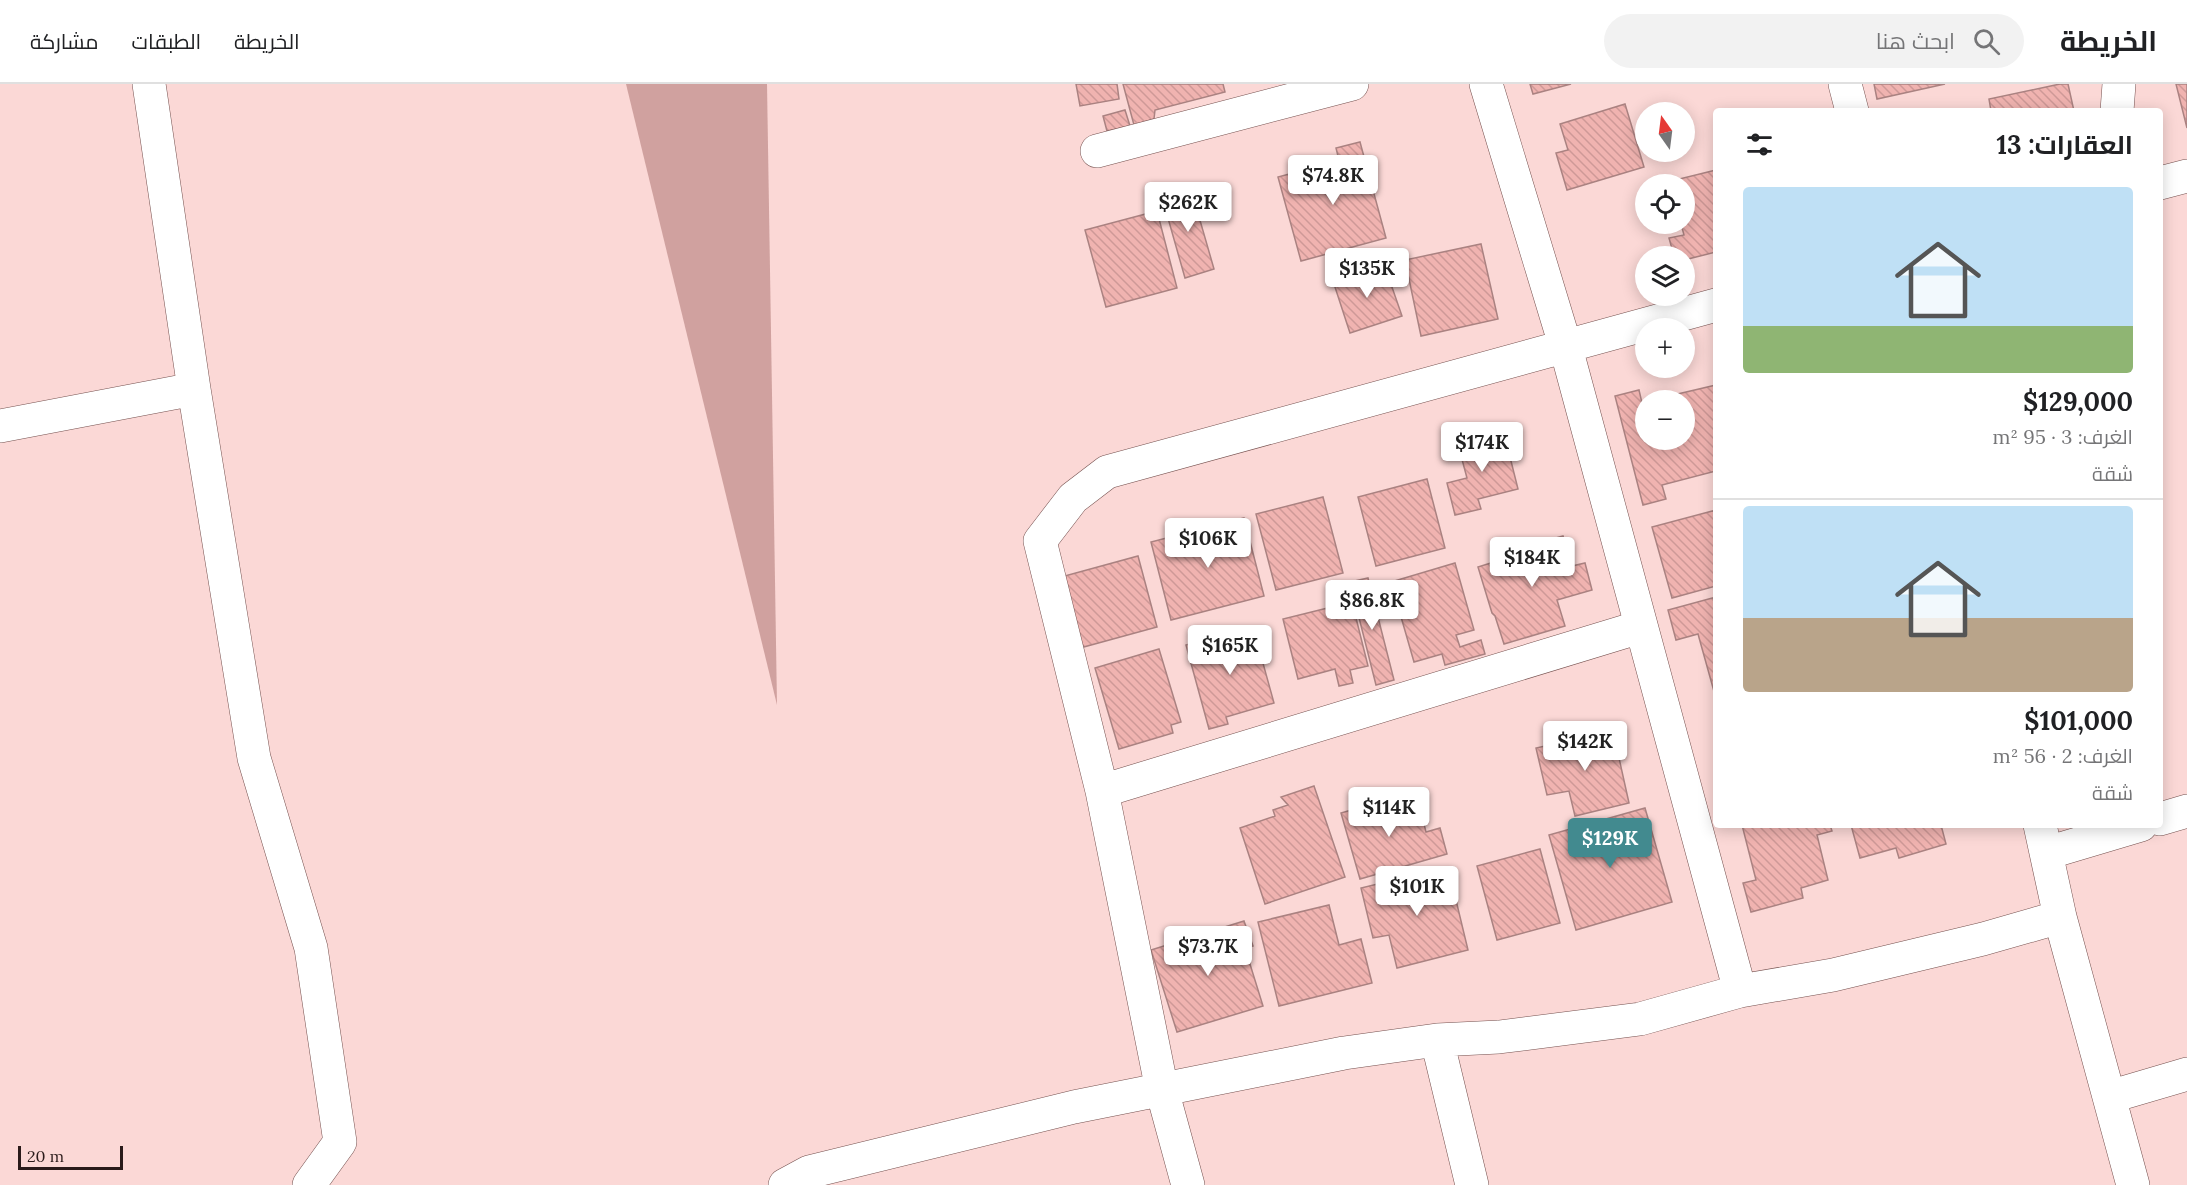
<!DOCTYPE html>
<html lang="ar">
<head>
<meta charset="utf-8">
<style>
  :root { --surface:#fff; --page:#f2f2f2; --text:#202124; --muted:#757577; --line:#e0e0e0; --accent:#428a8f }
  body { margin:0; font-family:Lora,Cairo,serif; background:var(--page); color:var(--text); direction:rtl; height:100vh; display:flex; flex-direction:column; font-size:22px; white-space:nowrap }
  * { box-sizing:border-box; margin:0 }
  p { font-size:20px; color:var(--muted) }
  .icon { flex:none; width:33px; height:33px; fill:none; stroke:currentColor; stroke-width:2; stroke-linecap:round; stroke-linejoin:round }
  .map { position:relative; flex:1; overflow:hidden; direction:ltr }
  .details { position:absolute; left:1713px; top:24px; width:450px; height:720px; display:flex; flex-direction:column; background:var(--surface); border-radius:6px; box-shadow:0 3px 15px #0003; direction:rtl }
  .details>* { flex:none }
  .needle { width:39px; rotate:346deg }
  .controls { position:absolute; left:1635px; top:18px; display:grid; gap:12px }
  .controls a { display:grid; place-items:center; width:60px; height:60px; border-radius:50%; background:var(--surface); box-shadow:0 3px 15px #0003; font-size:30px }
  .scale { position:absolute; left:18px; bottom:15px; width:105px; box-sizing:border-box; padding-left:6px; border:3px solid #2a1a1a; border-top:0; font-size:16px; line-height:21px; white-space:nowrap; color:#2a1a1a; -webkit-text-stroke:4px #fbd8d6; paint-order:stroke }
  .price { position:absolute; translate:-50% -51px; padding:0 14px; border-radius:6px; background:#fff; color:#222; font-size:20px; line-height:39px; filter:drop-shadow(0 2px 3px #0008) }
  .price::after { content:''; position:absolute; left:50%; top:36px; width:18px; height:14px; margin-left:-9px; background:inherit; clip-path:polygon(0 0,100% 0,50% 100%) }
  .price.active { background:var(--accent); color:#fff }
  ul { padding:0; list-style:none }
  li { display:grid; align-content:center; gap:12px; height:318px; padding:0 30px }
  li+li { border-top:2px solid var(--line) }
  li span { display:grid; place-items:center; height:186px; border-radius:6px; color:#555 }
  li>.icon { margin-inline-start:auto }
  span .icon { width:108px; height:108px; fill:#fffc; stroke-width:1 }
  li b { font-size:26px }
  h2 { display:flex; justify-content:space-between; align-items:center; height:72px; padding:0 30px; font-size:26px }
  header { display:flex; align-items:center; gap:36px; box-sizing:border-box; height:84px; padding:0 30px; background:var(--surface); border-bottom:2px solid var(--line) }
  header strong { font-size:28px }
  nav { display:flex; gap:33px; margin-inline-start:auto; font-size:21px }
  .search { width:420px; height:54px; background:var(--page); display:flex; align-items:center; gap:15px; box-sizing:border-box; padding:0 21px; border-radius:33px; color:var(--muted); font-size:22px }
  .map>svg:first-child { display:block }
  .green { fill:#d0a19f }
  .building { fill:url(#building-back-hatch); stroke:#aa8281; stroke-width:1.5 }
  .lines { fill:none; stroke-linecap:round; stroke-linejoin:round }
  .street-casing { stroke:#75514f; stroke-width:34 }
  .street { stroke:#fff; stroke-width:33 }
</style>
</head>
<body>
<header>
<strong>الخريطة</strong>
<div class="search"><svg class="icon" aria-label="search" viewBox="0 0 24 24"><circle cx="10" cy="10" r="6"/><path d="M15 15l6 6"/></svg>ابحث هنا</div>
<nav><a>الخريطة</a><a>الطبقات</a><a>مشاركة</a></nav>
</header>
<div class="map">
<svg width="2187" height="1101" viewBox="0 0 2187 1101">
  <defs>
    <pattern id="building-back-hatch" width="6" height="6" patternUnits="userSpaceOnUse" patternTransform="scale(1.5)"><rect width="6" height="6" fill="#f0b3b0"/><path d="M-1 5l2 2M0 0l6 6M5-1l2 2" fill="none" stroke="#ce9997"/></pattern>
  </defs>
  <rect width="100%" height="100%" fill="#fbd8d6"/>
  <path class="green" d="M 626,0 L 767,0 L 777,621 Z"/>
  <path class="building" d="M 1076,0 L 1117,0 L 1119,15 L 1080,22 Z
    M 1123,0 L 1223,0 L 1225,8 L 1155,26 L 1154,35 L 1134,41 Z
    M 1530,0 L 1571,0 L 1533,10 Z
    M 1874,0 L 1945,0 L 1877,15 Z
    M 2060,0 L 2068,0 L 2074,27 L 1991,27 L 1989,15 Z
    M 2176,0 L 2187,0 L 2187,44 Z
    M 1625,20 L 1644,83 L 1567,106 L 1556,69 L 1568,66 L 1560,40 Z
    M 1125,26 L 1130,42 L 1107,47 L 1103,32 Z
    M 1360,58 L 1386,154 L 1301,177 L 1278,93 L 1323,81 L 1325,89 L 1341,84 L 1336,64 Z
    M 1716,86 L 1716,168 L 1684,176 L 1684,172 L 1674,172 L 1669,154 L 1684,151 L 1681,140 L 1684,140 L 1684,100 L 1671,100 L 1671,97 Z
    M 1191,105 L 1214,185 L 1185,194 L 1162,113 Z
    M 1157,127 L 1177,204 L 1106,223 L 1085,146 Z
    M 1481,160 L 1498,235 L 1421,252 L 1405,176 Z
    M 1384,180 L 1402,232 L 1350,249 L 1333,197 Z
    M 1716,301 L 1716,387 L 1662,401 L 1666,415 L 1643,421 L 1615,312 L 1639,306 L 1642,319 L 1646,318 L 1646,356 L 1684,356 L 1684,316 L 1652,316 Z
    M 1504,349 L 1518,405 L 1478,415 L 1481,425 L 1455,431 L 1447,399 L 1467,394 L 1460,368 L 1445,372 L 1443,365 Z
    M 1427,395 L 1445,464 L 1376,482 L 1358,413 Z
    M 1323,413 L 1343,489 L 1276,506 L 1256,430 Z
    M 1716,426 L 1716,502 L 1672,514 L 1652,443 Z
    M 1244,434 L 1264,512 L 1171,536 L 1151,458 Z
    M 1563,452 L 1572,482 L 1585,479 L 1592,506 L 1557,516 L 1565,542 L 1504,560 L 1495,532 L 1492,529 L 1478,483 L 1494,478 L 1493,472 Z
    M 1138,472 L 1157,543 L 1080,564 L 1061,493 Z
    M 1455,479 L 1474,546 L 1456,551 L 1460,563 L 1481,556 L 1485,570 L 1445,581 L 1442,570 L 1414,578 L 1391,498 Z
    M 1368,494 L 1394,596 L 1376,601 L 1350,498 Z
    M 1716,513 L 1716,610 L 1715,611 L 1698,550 L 1676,556 L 1668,526 Z
    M 1352,518 L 1368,582 L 1350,586 L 1353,599 L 1339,602 L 1335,585 L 1298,595 L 1283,535 Z
    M 1253,543 L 1274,619 L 1226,633 L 1228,640 L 1209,645 L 1186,561 Z
    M 1159,565 L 1181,638 L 1171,641 L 1173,649 L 1119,665 L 1095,584 Z
    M 1613,647 L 1629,719 L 1575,732 L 1569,707 L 1547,711 L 1536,664 Z
    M 1314,702 L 1345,793 L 1265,820 L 1240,744 L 1275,732 L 1273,726 L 1288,721 L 1281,713 Z
    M 1403,711 L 1411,739 L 1423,736 L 1426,748 L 1440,744 L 1447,770 L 1360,795 L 1341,729 Z
    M 1645,724 L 1672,818 L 1576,846 L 1549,751 Z
    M 1742,741 L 1830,741 L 1832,747 L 1817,751 L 1828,796 L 1801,804 L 1803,814 L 1751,828 L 1743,799 L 1756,796 Z
    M 1851,741 L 1941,741 L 1946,760 L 1899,774 L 1896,764 L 1860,774 Z
    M 1540,765 L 1560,839 L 1497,856 L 1477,782 Z
    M 1448,783 L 1468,866 L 1397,884 L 1389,851 L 1373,854 L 1361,804 Z
    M 1329,821 L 1339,861 L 1361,855 L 1372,899 L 1279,922 L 1258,838 Z
    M 1244,837 L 1253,862 L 1245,864 L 1263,922 L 1177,948 L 1151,866 Z"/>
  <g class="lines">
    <defs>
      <path id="street" d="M 149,0 L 194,305 L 254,674 L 311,864 L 340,1058 L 309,1101
        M 1486,0 L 1566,264 L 1740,907
        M 1845,0 L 1852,27
        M 2117,27 L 2119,0
        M 1097,67 L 1352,0
        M 2160,99 L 2187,92
        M 0,342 L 194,305
        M 1102,707 L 1640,543
        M 2160,735 L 2187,727
        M 2040,741 L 2060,833 L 2133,1101
        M 2047,769 L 2141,741
        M 1437,956 L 1472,1101
        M 2109,1013 L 2187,990
        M 785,1101 L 809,1088 L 1074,1023 L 1344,969 L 1437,956 L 1499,953 L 1640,935 L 1740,907 L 1833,891 L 1983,855 L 2060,833
        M 1188,1101 L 1162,1006 L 1102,707 L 1040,457 L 1073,414 L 1107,388 L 1716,221"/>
    </defs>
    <use href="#street" class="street-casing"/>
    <use href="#street" class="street"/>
  </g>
</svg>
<div class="controls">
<a><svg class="needle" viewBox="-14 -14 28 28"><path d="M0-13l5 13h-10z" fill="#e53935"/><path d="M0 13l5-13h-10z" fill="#757577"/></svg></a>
<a><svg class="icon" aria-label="locate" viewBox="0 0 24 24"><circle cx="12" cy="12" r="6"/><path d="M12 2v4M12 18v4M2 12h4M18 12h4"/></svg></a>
<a><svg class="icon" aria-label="layers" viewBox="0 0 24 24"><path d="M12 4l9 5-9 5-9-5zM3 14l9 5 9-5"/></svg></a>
<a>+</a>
<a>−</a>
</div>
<div class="scale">20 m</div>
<b class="price" style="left:1333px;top:122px">$74.8K</b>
<b class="price" style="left:1188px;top:149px">$262K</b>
<b class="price" style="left:1367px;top:215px">$135K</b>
<b class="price" style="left:1482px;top:389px">$174K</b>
<b class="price" style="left:1208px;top:485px">$106K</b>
<b class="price" style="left:1532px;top:504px">$184K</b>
<b class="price" style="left:1372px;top:547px">$86.8K</b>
<b class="price" style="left:1230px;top:592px">$165K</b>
<b class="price" style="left:1585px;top:688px">$142K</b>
<b class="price" style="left:1389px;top:754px">$114K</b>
<b class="price active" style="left:1610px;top:785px">$129K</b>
<b class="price" style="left:1417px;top:833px">$101K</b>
<b class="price" style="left:1208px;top:893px">$73.7K</b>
<section class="details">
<h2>العقارات: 13<svg class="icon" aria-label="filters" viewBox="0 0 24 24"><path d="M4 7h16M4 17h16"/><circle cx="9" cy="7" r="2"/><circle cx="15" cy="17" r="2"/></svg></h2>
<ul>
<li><span style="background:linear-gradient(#bfe0f5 75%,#8fb573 0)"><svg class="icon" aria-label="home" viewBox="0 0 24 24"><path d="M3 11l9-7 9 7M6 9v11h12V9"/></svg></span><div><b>$129,000</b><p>الغرف: 3 · 95 m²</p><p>شقة</p></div></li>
<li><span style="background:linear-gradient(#bfe0f5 60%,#b9a48a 0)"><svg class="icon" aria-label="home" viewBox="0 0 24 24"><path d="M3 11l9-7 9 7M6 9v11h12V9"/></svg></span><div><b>$101,000</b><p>الغرف: 2 · 56 m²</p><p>شقة</p></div></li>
</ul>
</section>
</div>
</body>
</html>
